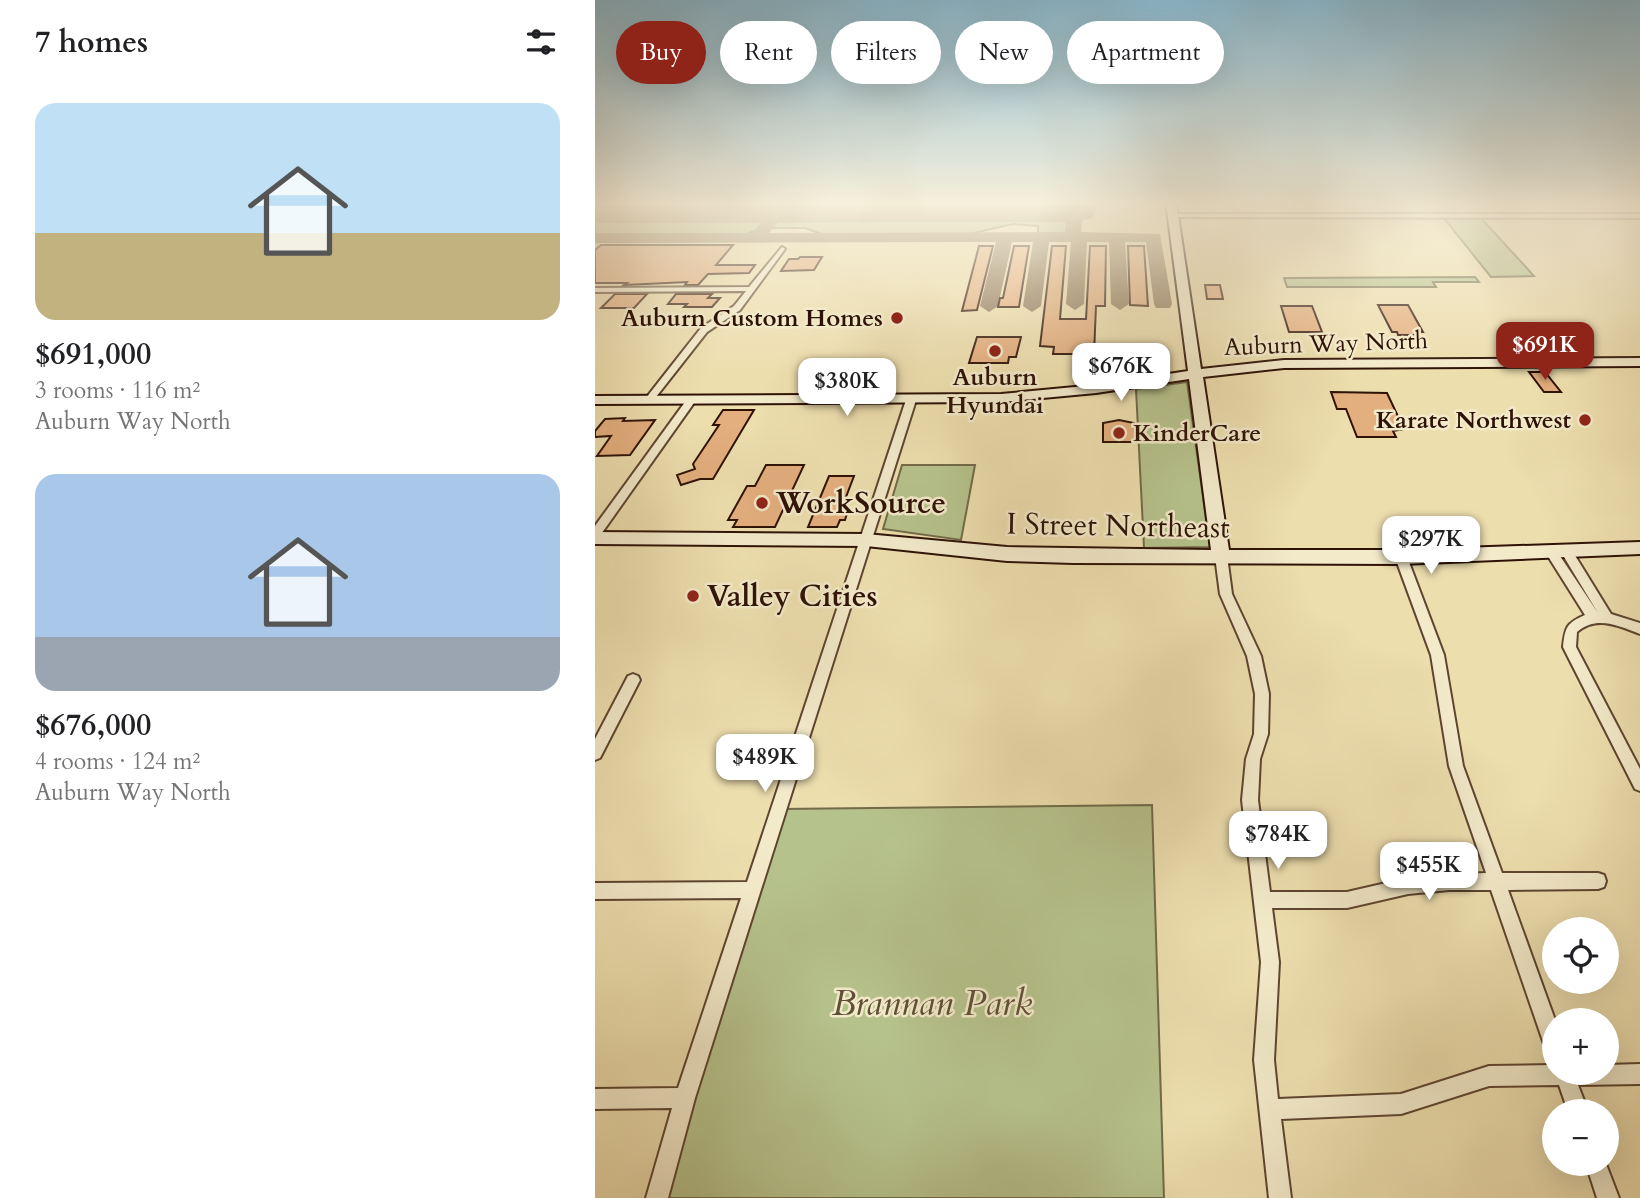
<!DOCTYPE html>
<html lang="en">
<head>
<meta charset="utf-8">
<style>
  :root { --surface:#fff; --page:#f6f6f6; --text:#202124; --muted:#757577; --accent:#8f2418 }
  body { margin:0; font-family:Cardo,serif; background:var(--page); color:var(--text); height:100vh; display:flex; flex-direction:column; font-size:26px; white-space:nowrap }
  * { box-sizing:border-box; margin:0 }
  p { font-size:23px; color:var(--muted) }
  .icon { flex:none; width:38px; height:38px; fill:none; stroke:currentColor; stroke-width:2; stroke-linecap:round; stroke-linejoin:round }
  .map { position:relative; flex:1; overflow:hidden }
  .details { display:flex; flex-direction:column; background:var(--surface); width:595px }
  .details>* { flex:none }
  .hud { position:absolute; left:21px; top:21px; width:665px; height:63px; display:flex; gap:14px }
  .tools { position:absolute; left:947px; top:917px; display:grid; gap:14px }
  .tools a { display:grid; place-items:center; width:77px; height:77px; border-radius:50%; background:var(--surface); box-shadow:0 7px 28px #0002; font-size:35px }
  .price { position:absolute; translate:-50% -60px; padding:0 16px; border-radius:14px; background:#fff; color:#222; font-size:23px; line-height:46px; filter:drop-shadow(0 2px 4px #0008) }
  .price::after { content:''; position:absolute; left:50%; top:42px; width:21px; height:16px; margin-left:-10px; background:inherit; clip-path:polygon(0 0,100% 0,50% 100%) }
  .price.active { background:var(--accent); color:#fff }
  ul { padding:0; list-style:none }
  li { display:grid; align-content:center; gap:14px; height:371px; padding:0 35px }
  li span { display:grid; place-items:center; height:217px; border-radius:21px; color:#555 }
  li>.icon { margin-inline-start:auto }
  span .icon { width:126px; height:126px; fill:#fffc; stroke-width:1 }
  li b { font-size:30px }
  h2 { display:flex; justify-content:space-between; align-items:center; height:84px; padding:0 35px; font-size:30px }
  .chip { padding:0 24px; border-radius:32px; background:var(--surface); box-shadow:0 7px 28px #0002; font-size:24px; line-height:63px }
  .chip.active { background:var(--accent); color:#fff }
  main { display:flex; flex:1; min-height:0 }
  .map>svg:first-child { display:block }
  .green { fill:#b6c28c; stroke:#726a49; stroke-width:2 }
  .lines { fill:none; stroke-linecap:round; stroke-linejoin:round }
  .taxiway { fill:#8e785a; fill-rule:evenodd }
  .runway { fill:#8e785a; fill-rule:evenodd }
  .building { fill:#e4af7f; stroke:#2e1206; stroke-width:2 }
  .street-casing { stroke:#5e4530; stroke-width:4 }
  .secondary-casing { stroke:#2e1206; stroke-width:4 }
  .street { fill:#f3eaca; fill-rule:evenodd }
  .secondary { fill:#f3eaca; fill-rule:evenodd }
  .poi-dot { fill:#8f2418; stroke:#f3eaca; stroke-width:2.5 }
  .labels { text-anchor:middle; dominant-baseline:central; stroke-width:5; stroke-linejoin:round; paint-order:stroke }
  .far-poi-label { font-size:24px; font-weight:bold; fill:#2e1206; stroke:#f3eaca; text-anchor:end }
  .far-street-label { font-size:24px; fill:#2e1206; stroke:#f3eaca }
  .poi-label { font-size:30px; font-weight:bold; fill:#2e1206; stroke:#f3eaca; text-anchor:start }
  .street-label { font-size:30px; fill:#2e1206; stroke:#f3eaca }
  .near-park-label { font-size:37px; font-style:italic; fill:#5e5035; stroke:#f3eaca }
</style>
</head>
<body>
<main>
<section class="details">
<h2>7 homes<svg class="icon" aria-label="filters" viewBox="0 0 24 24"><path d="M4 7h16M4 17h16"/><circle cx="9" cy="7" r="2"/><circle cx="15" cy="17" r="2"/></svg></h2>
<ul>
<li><span style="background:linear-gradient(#bfe0f5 60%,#c2b280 0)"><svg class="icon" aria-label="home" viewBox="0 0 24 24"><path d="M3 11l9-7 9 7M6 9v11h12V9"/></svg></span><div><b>$691,000</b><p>3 rooms · 116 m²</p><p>Auburn Way North</p></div></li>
<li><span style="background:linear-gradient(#a9c7e8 75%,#9aa5b1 0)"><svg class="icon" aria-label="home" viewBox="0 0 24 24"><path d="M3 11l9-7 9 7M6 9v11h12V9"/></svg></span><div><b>$676,000</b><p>4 rooms · 124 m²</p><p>Auburn Way North</p></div></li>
</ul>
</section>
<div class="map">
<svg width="1045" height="1198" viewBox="0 0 1045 1198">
  <rect width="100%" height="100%" fill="#eddeae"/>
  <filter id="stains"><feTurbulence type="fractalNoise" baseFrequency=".00286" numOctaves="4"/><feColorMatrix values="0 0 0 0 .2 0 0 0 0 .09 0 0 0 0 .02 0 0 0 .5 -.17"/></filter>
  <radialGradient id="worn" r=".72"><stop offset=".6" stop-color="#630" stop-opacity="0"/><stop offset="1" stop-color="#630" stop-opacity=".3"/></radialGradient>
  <path class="green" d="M 475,215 L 474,233 C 467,239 451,238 443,232 L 443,226 L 418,224 L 370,235 L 314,236 L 232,236 L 210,228 L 177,228 L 176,226 L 185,219 L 199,216 Z
    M 0,216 L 156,216 L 167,217 L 169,221 L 162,230 L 149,235 L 0,236 Z
    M 848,217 L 885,217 L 939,276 L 896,277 Z
    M 880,277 L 884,282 L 838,282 L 841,287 L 692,287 L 689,278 Z
    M 592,382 L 615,547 L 549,548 L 541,389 Z
    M 307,465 L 380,465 L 366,540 L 288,529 Z
    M 557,805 L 569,1198 L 59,1198 L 184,809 Z"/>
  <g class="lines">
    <path class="taxiway" d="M 480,205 L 488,210 L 486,232 L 565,234 L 577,304 L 575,308 L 561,308 L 559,304 L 551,242 L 530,242 L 534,304 L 525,310 L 516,304 L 514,242 L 492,242 L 489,304 L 480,310 L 471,304 L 476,242 L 454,242 L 446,306 L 437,312 L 428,306 L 438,242 L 417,242 L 403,306 L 394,312 L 385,306 L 401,242 L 0,243 L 0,233 L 157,233 L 179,208 L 184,206 L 192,211 L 174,233 L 470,232 L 472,210 Z"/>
    <path class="runway" d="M 0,202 L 497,202 L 502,210 L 497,218 L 483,222 L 0,223 Z"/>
  </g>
  <path class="building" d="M 6,245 L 138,245 L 121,265 L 160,265 L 154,273 L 113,274 L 103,285 L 90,285 L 92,282 L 29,285 L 32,283 L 0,283 L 0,250 Z
    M 384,246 L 398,246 L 382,310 L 367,311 Z
    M 419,246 L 434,246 L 424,307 L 403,307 L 405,298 L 408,298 Z
    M 457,246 L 471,246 L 465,319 L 491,319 L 495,246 L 511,246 L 510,306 L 501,306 L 499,354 L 458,354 L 459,347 L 445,346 Z
    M 533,246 L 549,246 L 553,306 L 535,305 Z
    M 205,257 L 227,257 L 219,270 L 186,271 L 194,259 L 203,259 Z
    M 610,285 L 625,285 L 628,299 L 612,299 Z
    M 20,294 L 52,294 L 39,308 L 6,308 Z
    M 81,294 L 117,294 L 113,298 L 125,298 L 117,307 L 89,307 L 92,304 L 73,304 Z
    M 783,305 L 813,305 L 828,332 L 823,332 L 824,335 L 803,335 L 802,332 L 797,332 Z
    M 686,306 L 717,306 L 727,332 L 694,332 Z
    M 382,337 L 426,337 L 421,357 L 414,357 L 413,363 L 374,363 Z
    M 934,372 L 950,372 L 966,392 L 949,392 Z
    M 736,392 L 792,393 L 809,429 L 798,431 L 801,437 L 762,437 L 751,409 L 742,409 Z
    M 128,410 L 159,410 L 118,479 L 105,479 L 86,485 L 82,475 L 100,469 L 98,464 L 124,425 L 118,425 Z
    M 30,418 L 28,421 L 60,420 L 35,455 L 2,456 L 16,436 L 0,437 L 0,431 L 10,419 Z
    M 524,420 L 539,423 L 540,442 L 508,442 L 508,423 Z
    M 171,465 L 209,465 L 180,527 L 138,527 L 142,520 L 133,520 L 152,486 L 160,486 Z
    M 234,476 L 259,476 L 246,510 L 253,510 L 250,520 L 245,520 L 242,527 L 213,527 Z"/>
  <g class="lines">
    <defs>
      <path id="street" d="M 578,214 L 1045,214 L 1045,218 L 576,217 Z
        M 187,247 L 190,249 L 145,310 L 112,332 L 57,402 L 51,402 L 51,398 L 106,328 L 139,306 L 151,291 L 0,292 L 0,288 L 154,287 Z
        M 96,397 L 101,400 L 4,537 L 0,538 L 0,526 L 93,398 Z
        M 316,397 L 321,400 L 100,1098 L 73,1198 L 51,1198 L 77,1108 L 0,1109 L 0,1089 L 83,1088 L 146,898 L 0,899 L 0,883 L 152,882 L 311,400 Z
        M 972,548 L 976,549 L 1016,614 L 1045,623 L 1045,634 C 1024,626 1002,615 982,632 L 981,647 L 1045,769 L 1045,791 L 1040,789 L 968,647 C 970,628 971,623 990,615 L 951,553 L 953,550 L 961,550 L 1003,613 L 966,552 Z
        M 626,552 L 632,556 L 637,594 L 666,656 L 674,694 L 673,734 L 665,759 L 663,800 L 675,892 L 752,892 L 813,878 L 854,874 L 891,873 L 854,766 L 836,655 L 800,557 L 806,553 L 812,557 L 849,655 L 868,766 L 907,873 L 1003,873 L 1009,875 L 1011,881 L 1009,887 L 1003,889 L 913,890 L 960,1020 L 959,1054 L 952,1051 L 949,1044 L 896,890 L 854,890 L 813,894 L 752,908 L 677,908 L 684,962 L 679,1060 L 683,1099 L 806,1094 L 894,1066 L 959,1065 L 959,1073 L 1012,1073 L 1012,1065 L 1045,1064 L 1045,1084 L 983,1085 L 993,1111 L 973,1111 L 964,1085 L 894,1086 L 806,1114 L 686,1119 L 696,1198 L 674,1198 L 659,1060 L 666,962 L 647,800 L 651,759 L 659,734 L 660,694 L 652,656 L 625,594 L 620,556 Z
        M 38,674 L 43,676 L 45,680 L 5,758 L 0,760 L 0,739 L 33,676 Z
        M 991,1164 L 1011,1164 L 1024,1198 L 1002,1198 Z"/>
      <path id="secondary" d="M 571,202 L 581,202 L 606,369 L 689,360 L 1045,358 L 1045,366 L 689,368 L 608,377 L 634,550 L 806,550 L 1045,542 L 1045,554 L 806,564 L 478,563 L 412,561 L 271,546 L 0,544 L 0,532 L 271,534 L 412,547 L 616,550 L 594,379 L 501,393 L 406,402 L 0,404 L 0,396 L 406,394 L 501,385 L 593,371 Z"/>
    </defs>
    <use href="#street" class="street-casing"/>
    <use href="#secondary" class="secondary-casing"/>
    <use href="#street" class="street"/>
    <use href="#secondary" class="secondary"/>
  </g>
  <linearGradient id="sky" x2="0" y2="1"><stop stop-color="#89b8ce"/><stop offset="0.55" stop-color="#f7f0db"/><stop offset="1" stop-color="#f7f0db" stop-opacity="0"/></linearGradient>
  <rect width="1045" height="370" fill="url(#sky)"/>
  <g class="poi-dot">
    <circle cx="302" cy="318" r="7"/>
    <circle cx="400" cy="351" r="7"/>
    <circle cx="990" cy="420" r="7"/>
    <circle cx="524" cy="433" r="7"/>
    <circle cx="167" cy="503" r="7"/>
    <circle cx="98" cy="596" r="7"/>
  </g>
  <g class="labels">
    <g class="far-poi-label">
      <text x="288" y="318">Auburn Custom Homes</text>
      <text x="400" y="377" text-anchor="middle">Auburn<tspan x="400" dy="28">Hyundai</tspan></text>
      <text x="976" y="420">Karate Northwest</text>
      <text x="538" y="433" text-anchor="start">KinderCare</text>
    </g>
    <g class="far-street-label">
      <text transform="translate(731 344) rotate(-2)">Auburn Way North</text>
    </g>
    <g class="poi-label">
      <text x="181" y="503">WorkSource</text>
      <text x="112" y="596">Valley Cities</text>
    </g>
    <g class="street-label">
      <text transform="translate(523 526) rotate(1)">I Street Northeast</text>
    </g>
    <g class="near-park-label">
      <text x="337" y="1003">Brannan Park</text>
    </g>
  </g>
  <rect width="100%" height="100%" filter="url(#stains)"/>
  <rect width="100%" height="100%" fill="url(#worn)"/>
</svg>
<div class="tools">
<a><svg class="icon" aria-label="locate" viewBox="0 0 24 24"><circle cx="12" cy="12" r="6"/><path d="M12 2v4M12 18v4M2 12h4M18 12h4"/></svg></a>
<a>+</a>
<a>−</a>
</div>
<b class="price active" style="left:950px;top:382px">$691K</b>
<b class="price" style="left:526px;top:403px">$676K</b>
<b class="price" style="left:252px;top:418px">$380K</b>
<b class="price" style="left:836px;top:576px">$297K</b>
<b class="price" style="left:170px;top:794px">$489K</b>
<b class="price" style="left:683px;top:871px">$784K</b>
<b class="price" style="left:834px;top:902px">$455K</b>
<div class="hud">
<a class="chip active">Buy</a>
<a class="chip">Rent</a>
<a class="chip">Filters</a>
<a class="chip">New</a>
<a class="chip">Apartment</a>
</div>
</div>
</main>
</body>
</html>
